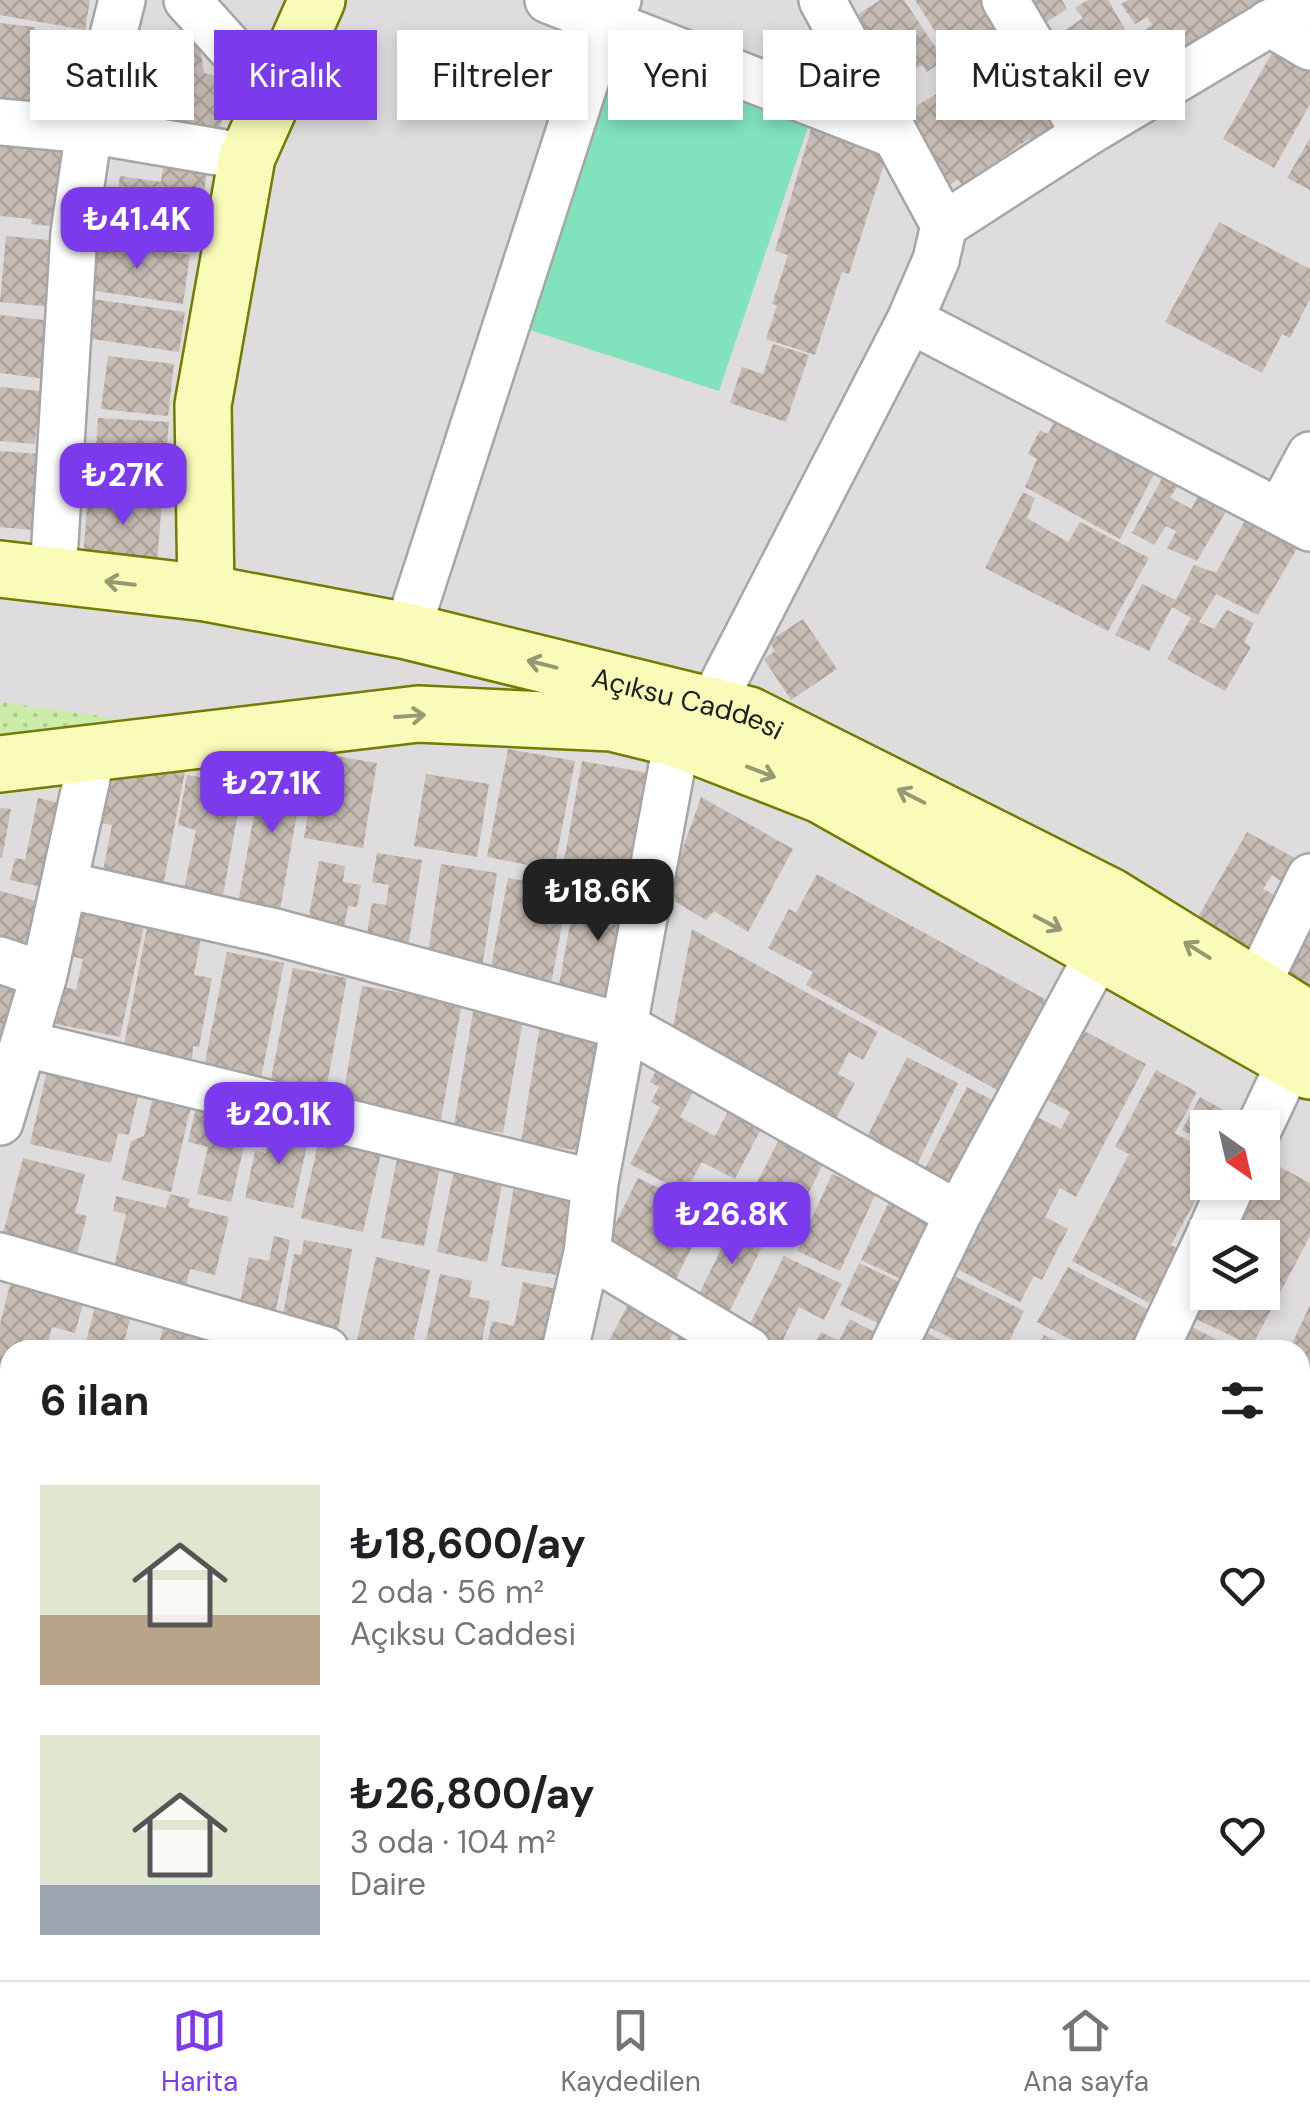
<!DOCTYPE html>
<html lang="tr">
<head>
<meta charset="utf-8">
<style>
  :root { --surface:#fff; --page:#f6f6f6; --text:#202124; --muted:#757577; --line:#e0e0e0; --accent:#7c3aed }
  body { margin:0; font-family:"DM Sans",sans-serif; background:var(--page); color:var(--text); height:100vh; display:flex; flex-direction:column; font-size:38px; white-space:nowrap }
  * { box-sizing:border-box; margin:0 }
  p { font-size:32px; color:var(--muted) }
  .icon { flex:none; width:55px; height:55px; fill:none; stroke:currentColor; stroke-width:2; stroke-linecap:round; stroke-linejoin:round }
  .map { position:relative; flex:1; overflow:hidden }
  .panel { position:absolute; left:0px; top:1340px; width:1310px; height:640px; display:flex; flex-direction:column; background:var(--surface); border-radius:30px 30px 0 0; box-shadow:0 5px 15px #0003 }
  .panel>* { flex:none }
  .hud { position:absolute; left:30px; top:30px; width:1250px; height:90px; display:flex; gap:20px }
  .needle { width:65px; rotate:146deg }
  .controls { position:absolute; left:1190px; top:1110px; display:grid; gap:20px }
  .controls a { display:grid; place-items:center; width:90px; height:90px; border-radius:0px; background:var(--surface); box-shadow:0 5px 15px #0003; font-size:50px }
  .price { position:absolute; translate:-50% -85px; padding:0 22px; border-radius:20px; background:var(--accent); color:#fff; font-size:32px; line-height:65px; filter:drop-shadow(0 2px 5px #0008) }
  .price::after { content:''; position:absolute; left:50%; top:60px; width:30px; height:22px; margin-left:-15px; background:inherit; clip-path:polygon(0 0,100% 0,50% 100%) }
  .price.current { background:#222; color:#fff }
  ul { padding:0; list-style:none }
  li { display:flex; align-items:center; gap:30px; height:250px; padding:0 40px }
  li span { display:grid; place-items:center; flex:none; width:280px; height:200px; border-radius:0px; color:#555 }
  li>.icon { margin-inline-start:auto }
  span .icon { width:120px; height:120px; fill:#fffc; stroke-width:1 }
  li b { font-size:42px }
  h2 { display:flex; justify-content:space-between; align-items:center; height:120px; padding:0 40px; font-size:42px }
  .tag { padding:0 35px; border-radius:0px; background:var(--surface); box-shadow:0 5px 15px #0003; font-size:35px; line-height:90px }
  .tag.current { background:var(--accent); color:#fff }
  .menu { display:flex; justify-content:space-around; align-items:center; height:140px; border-top:2px solid var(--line); background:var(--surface); font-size:28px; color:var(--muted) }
  .menu a { display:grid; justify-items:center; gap:5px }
  .menu .current { color:var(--accent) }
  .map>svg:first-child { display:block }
  .residential { fill:#dedcdc; fill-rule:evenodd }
  .grass { fill:url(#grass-dots) }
  .pitch { fill:#80e3bc }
  .building { fill:url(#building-cross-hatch) }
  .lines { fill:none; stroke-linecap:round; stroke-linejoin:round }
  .street-casing { stroke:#a6a6a6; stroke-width:50 }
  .secondary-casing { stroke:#707d00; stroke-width:60 }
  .street { stroke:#fff; stroke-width:45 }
  .secondary { stroke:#f9fcb8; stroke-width:55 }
  .oneway { stroke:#979973 }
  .labels { text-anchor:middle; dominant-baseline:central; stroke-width:9; stroke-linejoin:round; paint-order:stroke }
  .street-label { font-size:28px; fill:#1f1f1f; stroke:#fff }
</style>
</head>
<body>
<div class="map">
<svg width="1310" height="1980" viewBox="0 0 1310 1980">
  <defs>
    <pattern id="grass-dots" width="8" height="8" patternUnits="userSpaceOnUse" patternTransform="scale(2.5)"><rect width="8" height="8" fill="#cbeda9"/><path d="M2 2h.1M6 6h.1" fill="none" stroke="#aecb91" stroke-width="1.8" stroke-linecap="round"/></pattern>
    <pattern id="building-cross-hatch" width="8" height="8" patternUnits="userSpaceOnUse" patternTransform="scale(2.5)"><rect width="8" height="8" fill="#c6bcb4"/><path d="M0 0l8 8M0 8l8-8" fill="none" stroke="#aaa19a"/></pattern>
  </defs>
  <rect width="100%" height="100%" fill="#f1ede5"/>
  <path class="residential" d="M 0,0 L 1310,0 L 1310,1980 L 0,1980 ZM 1208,1128 L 1262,1128 L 1262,1182 L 1208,1182 ZM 1208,1238 L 1262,1238 L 1262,1292 L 1208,1292 ZM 10,1350 L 1300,1350 L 1300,1970 L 10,1970 Z"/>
  <path class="grass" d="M 0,702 L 120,719 L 0,734 Z"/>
  <path class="pitch" d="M 609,42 L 811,118 L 719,391 L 530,330 Z"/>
  <path class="building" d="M 0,0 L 90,0 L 85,30 L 0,15 Z
    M 880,0 L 904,0 L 944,60 L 927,72 L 922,65 L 910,73 L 915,81 L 898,93 L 850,20 Z
    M 915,0 L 991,0 L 1007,25 L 952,58 Z
    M 1027,0 L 1062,0 L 1067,9 L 1042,25 Z
    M 1088,0 L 1108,0 L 1150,72 L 1089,108 L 1046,43 L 1083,18 L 1075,8 Z
    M 1128,0 L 1267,0 L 1165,80 L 1136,36 L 1152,25 L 1147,17 L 1135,24 L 1121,4 Z
    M 0,23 L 35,27 L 34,40 L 76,45 L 68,106 L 0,98 Z
    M 198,36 L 204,73 L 229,79 L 219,135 L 121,131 L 118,87 L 133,84 L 135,53 Z
    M 1010,36 L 1065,125 L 1034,146 L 1029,139 L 1001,158 L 1009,170 L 968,196 L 958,179 L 940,193 L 897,117 L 952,85 L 947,73 Z
    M 1277,44 L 1310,63 L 1310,104 L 1274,168 L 1223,139 Z
    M 812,126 L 887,155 L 849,274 L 842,272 L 815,355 L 766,339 L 777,305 L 772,304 L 788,255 L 775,251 Z
    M 0,135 L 71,143 L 62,227 L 31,224 L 32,219 L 0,216 Z
    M 1310,138 L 1310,190 L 1287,178 Z
    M 165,152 L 209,158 L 196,246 L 91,232 L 94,210 L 115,213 L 120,176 L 161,182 Z
    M 1219,222 L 1310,269 L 1310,299 L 1290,338 L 1282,334 L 1262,373 L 1165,322 Z
    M 6,236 L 58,241 L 52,307 L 0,302 Z
    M 90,240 L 190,255 L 183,304 L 83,289 Z
    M 85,298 L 185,312 L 179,352 L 79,337 Z
    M 0,315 L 53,321 L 46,379 L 0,373 Z
    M 773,344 L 809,355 L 786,422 L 730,403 L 742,367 L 763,374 Z
    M 108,356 L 174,364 L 168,416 L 101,409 Z
    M 0,387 L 49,392 L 46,425 L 37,424 L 35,444 L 0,441 Z
    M 1062,406 L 1161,461 L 1120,539 L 1025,487 L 1037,459 L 1028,454 L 1040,430 L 1048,434 Z
    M 98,418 L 169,422 L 165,469 L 95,464 Z
    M 0,451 L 39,454 L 32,530 L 0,527 Z
    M 1169,466 L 1185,476 L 1170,497 L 1191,509 L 1204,485 L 1232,501 L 1197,561 L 1167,548 L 1176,531 L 1166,526 L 1154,545 L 1132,533 Z
    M 1023,492 L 1035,498 L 1027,518 L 1068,542 L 1080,522 L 1149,558 L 1108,631 L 985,568 Z
    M 88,493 L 162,499 L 157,564 L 83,558 Z
    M 1248,515 L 1301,542 L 1258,615 L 1216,594 L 1199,622 L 1214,629 L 1227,610 L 1254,623 L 1244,642 L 1251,647 L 1225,691 L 1167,659 L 1191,618 L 1172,607 L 1149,651 L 1115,635 L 1142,584 L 1176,600 L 1194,565 L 1216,573 Z
    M 803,619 L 837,669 L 791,700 L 764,659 L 775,651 L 769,641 Z
    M 508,749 L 575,761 L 554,870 L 487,857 Z
    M 266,750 L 307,757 L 278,921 L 236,914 Z
    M 318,753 L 377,763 L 363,848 L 304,838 Z
    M 114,758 L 185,771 L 162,892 L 101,881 L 112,825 L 102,823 Z
    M 582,761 L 654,774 L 634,885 L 562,872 Z
    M 426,774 L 489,784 L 477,857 L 414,846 Z
    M 187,775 L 243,785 L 221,906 L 182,899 L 196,830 L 178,825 Z
    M 701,797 L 793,849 L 748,932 L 714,911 L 706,920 L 666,896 Z
    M 38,798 L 68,805 L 51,889 L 10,880 L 15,858 L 25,860 Z
    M 0,808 L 11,809 L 2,858 L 0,857 Z
    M 1247,832 L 1306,864 L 1290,887 L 1272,875 L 1263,889 L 1286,901 L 1256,964 L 1188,934 Z
    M 377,853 L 422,860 L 407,953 L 365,946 L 372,903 L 386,905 L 389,885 L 372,882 Z
    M 319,861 L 345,866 L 343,882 L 361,885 L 357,907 L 348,906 L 342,939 L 306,932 Z
    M 441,864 L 497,873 L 482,967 L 427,959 Z
    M 817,874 L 1052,1003 L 1001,1092 L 806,985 L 813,972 L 768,948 L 789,909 L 796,913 Z
    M 508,878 L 569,889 L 550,989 L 489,977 Z
    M 577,886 L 639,897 L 619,1002 L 558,990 Z
    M 0,891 L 48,904 L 33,959 L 0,950 Z
    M 80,913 L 144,926 L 120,1037 L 56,1024 L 64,987 L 76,990 L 83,959 L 70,956 Z
    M 148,922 L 202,932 L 194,975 L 212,978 L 199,1047 L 193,1046 L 192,1059 L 124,1045 Z
    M 1310,924 L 1310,994 L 1278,976 Z
    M 692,929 L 878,1032 L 863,1060 L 849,1052 L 838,1074 L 855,1083 L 832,1126 L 671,1037 Z
    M 227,952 L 284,963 L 261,1078 L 204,1067 Z
    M 293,968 L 347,978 L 325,1095 L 270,1084 Z
    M 0,973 L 19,978 L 1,1048 L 0,1048 Z
    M 362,986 L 462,1003 L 441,1119 L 342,1102 Z
    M 474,1006 L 524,1014 L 503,1133 L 454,1125 Z
    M 540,1025 L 607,1036 L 588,1152 L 521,1142 Z
    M 1075,1026 L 1146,1064 L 1076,1197 L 1060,1188 L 1045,1217 L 1068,1229 L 1042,1280 L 1034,1276 L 1020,1302 L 944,1262 L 1004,1159 L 1012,1163 L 1037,1117 L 1061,1129 L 1070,1112 L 1038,1095 Z
    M 907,1057 L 958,1083 L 914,1170 L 863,1145 Z
    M 662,1059 L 700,1079 L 680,1117 L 715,1136 L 731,1106 L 764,1123 L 735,1179 L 702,1162 L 685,1193 L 630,1164 L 660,1107 L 651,1102 L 659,1087 L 650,1082 Z
    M 1156,1070 L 1197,1092 L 1175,1133 L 1208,1152 L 1189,1186 L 1200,1192 L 1171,1245 L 1179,1249 L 1149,1303 L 1072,1261 L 1129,1154 L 1115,1147 Z
    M 47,1071 L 139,1092 L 129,1135 L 118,1133 L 111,1163 L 30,1144 Z
    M 967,1087 L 1008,1108 L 962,1197 L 921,1176 Z
    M 153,1097 L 191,1106 L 171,1192 L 122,1180 L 131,1141 L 144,1136 Z
    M 1200,1097 L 1240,1119 L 1235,1128 L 1208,1128 L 1208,1144 L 1182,1130 Z
    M 197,1104 L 251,1117 L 231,1202 L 197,1194 L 208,1147 L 188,1142 Z
    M 273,1124 L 310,1132 L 293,1208 L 245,1198 L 255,1151 L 266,1153 Z
    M 781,1136 L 826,1158 L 782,1246 L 736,1223 Z
    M 319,1140 L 381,1153 L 363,1232 L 301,1218 Z
    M 23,1158 L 85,1174 L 75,1213 L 87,1216 L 74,1264 L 0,1245 Z
    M 397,1159 L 440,1167 L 424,1246 L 381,1238 Z
    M 1267,1160 L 1310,1183 L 1310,1236 L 1252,1346 L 1188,1315 L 1208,1275 L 1208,1292 L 1262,1292 L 1262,1238 L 1226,1238 L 1255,1182 L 1262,1182 L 1262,1169 Z
    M 454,1170 L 503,1180 L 487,1262 L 437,1252 Z
    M 832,1174 L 876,1193 L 840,1271 L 797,1251 Z
    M 638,1178 L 709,1212 L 673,1285 L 602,1251 Z
    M 514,1185 L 577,1195 L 564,1276 L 501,1266 Z
    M 170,1194 L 190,1199 L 188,1207 L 229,1217 L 215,1275 L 190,1269 L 184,1295 L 111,1280 L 126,1214 L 113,1211 L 116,1196 L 166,1208 Z
    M 890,1200 L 945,1227 L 916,1286 L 861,1260 Z
    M 733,1225 L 765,1241 L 730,1310 L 699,1294 Z
    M 274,1236 L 290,1240 L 274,1320 L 238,1313 L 249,1257 L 269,1261 Z
    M 304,1240 L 352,1249 L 337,1335 L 281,1326 L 294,1254 L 301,1255 Z
    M 784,1256 L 842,1284 L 824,1320 L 799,1307 L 779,1348 L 746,1332 Z
    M 376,1257 L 430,1270 L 411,1350 L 355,1349 Z
    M 859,1263 L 912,1288 L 882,1325 L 840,1305 Z
    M 1068,1267 L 1149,1310 L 1128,1350 L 1090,1350 L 1037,1322 Z
    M 948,1273 L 1024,1311 L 1005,1350 L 975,1350 L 923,1324 Z
    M 440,1274 L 472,1281 L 469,1297 L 490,1301 L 480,1350 L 424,1350 Z
    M 11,1281 L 84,1300 L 75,1333 L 52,1327 L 46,1350 L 10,1350 L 10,1375 L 0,1372 L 0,1324 Z
    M 523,1282 L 566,1291 L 554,1350 L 486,1350 L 492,1321 L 514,1326 Z
    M 96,1302 L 132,1311 L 122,1350 L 84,1350 Z
    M 629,1303 L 676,1328 L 664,1350 L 604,1350 Z
    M 1310,1305 L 1310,1431 L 1300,1426 L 1300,1350 L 1289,1350 Z
    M 165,1318 L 265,1350 L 158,1350 Z
    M 850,1319 L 887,1339 L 881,1350 L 812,1350 L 821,1332 L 839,1341 Z
    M 912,1325 L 959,1350 L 898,1350 Z
    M 1190,1326 L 1238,1350 L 1178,1350 Z
    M 682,1332 L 712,1350 L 671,1350 Z
    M 1044,1335 L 1074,1350 L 1037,1350 Z
    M 1300,1462 L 1310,1467 L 1310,1520 L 1307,1526 L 1300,1522 Z
    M 1310,1651 L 1310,1709 L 1300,1704 L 1300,1669 Z
    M 1300,1752 L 1310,1758 L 1310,1818 L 1300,1834 Z
    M 10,1854 L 10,1875 L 1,1870 Z
    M 1300,1888 L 1310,1893 L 1310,1980 L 1286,1980 L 1266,1970 L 1300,1970 Z
    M 267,1970 L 358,1970 L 352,1980 L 261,1980 Z
    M 401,1970 L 425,1970 L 447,1980 L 397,1980 Z
    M 529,1970 L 593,1970 L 590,1980 L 526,1980 Z
    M 630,1970 L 720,1970 L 715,1980 L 625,1980 Z
    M 887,1970 L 965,1970 L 960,1980 L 882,1980 Z
    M 1015,1970 L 1025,1970 L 1045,1980 L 1009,1980 Z
    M 1128,1970 L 1209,1970 L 1203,1980 L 1139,1980 L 1126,1973 Z"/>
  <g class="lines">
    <defs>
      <path id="street" d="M 187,0 L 274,96
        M 548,0 L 892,134
        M 1005,0 L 1085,134
        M 1269,23 L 1310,47
        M 0,122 L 89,130 L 247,157
        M 944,225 L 1085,134 L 1309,0
        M 910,320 L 1310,528
        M 1280,511 L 1310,455
        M 53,575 L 74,233 L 89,130 L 122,0
        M 407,631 L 605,21 L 618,0
        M 66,885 L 275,932 L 626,1027 L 958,1214
        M 0,960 L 44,975
        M 1256,987 L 1310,877
        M 26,1044 L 595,1183
        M 0,1122 L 44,975 L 92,755
        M 1259,1128 L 1292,1058
        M 1208,1238 L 1233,1182
        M 587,1253 L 748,1350
        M 0,1256 L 326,1350
        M 565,1350 L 587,1253 L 595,1183 L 677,739 L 711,706 L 910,320 L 936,260 L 944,225 L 822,0
        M 892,1350 L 958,1214 L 1100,951
        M 1155,1350 L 1208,1238
        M 0,1416 L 10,1419
        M 1300,1578 L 1310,1555
        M 1300,1719 L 1310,1727
        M 213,1970 L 215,1980
        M 461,1970 L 486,1980
        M 794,1970 L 800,1980
        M 1075,1970 L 1092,1980
        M 600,1980 L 605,1970
        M 846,1980 L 851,1970"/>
      <g id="secondary">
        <path id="s1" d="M 0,569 L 206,593 L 407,631 L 749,715 L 1110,896 L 1310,1020"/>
        <path d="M 206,593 L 203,405 L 247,157 L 317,0"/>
        <path d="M 0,764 L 418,714 L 612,723 L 677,739 L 821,795 L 1310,1071"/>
      </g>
    </defs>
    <use href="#street" class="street-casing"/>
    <use href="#secondary" class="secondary-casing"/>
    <use href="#street" class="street"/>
    <use href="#secondary" class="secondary"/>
  </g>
  <defs><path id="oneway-shaft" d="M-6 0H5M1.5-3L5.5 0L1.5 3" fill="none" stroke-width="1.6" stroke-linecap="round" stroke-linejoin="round" transform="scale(2.5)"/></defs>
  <g class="oneway">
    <use href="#oneway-shaft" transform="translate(120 583) rotate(-173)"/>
    <use href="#oneway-shaft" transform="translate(542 664) rotate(-166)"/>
    <use href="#oneway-shaft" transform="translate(410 716) rotate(-4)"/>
    <use href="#oneway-shaft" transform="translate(761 772) rotate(21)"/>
    <use href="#oneway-shaft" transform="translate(911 796) rotate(-153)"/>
    <use href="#oneway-shaft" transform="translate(1048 923) rotate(28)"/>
    <use href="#oneway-shaft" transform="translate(1197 950) rotate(-148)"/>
  </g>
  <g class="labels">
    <g class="street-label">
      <text stroke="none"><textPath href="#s1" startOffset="702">Açıksu Caddesi</textPath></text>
    </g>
  </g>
</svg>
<div class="controls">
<a><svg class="needle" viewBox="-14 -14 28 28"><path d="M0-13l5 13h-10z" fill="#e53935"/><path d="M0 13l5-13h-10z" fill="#757577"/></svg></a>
<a><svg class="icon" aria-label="layers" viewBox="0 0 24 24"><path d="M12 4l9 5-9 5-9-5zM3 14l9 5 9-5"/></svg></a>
</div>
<b class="price" style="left:137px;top:272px">₺41.4K</b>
<b class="price" style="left:123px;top:528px">₺27K</b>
<b class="price" style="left:272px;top:836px">₺27.1K</b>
<b class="price current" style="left:598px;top:944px">₺18.6K</b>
<b class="price" style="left:279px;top:1167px">₺20.1K</b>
<b class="price" style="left:732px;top:1267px">₺26.8K</b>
<div class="hud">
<a class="tag">Satılık</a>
<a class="tag current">Kiralık</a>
<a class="tag">Filtreler</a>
<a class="tag">Yeni</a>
<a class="tag">Daire</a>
<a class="tag">Müstakil ev</a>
</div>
<section class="panel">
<h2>6 ilan<svg class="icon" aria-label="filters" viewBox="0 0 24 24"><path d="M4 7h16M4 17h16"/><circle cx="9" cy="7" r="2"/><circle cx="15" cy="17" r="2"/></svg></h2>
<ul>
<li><span style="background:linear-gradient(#dfe7d0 65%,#b9a48a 0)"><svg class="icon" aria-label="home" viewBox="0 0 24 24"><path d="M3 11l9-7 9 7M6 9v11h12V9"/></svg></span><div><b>₺18,600/ay</b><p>2 oda · 56 m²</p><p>Açıksu Caddesi</p></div><svg class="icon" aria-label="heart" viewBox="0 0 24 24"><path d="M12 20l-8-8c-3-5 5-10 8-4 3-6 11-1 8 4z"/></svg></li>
<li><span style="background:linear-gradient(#dfe7d0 75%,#9aa5b1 0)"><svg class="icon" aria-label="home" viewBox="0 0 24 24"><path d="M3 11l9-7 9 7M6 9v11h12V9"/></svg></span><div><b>₺26,800/ay</b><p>3 oda · 104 m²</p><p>Daire</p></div><svg class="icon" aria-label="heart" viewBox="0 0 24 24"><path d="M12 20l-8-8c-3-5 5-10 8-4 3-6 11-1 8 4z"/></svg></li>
</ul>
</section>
</div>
<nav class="menu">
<a class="current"><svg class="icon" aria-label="map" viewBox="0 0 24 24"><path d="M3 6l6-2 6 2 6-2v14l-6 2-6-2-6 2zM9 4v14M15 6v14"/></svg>Harita</a>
<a><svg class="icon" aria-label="saved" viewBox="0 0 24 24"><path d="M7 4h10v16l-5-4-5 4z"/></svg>Kaydedilen</a>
<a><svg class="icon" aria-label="home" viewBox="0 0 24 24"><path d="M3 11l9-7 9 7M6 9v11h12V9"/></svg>Ana sayfa</a>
</nav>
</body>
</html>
